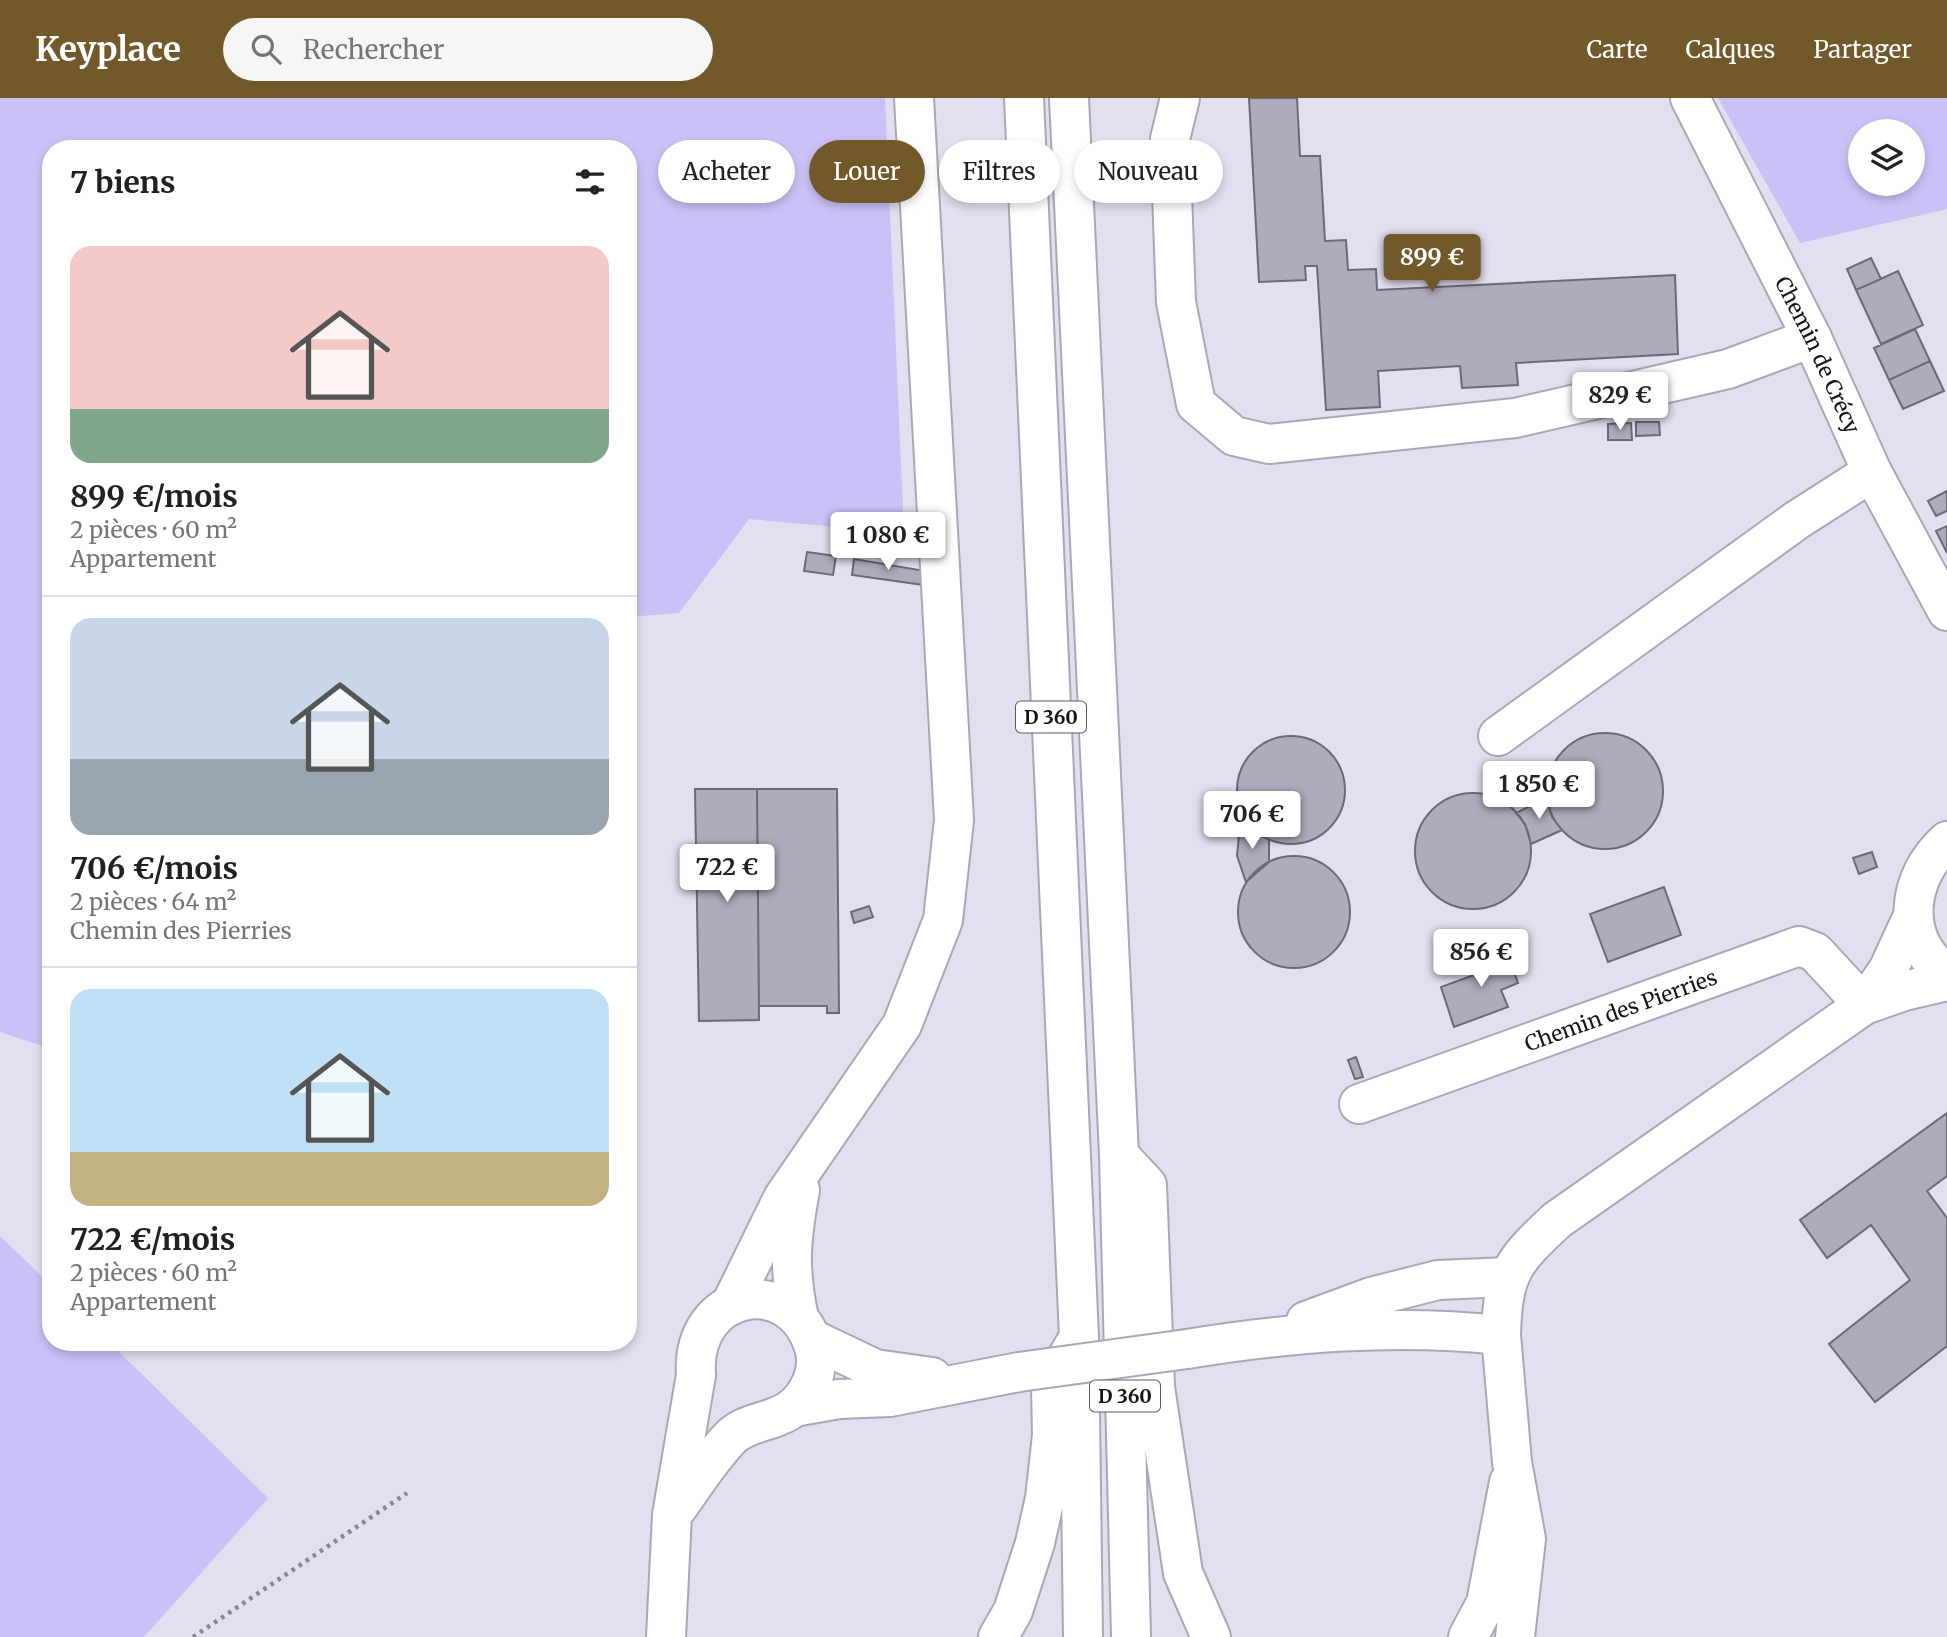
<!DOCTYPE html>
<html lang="fr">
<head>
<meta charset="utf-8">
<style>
  :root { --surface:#fff; --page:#f6f6f6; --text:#202124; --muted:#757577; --line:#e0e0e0; --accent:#71592a }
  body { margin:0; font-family:Merriweather,serif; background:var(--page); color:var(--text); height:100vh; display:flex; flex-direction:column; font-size:26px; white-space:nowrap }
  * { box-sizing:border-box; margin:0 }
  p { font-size:23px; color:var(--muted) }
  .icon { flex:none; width:38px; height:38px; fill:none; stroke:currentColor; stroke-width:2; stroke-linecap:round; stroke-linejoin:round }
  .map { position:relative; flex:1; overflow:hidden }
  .drawer { position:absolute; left:42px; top:42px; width:595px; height:1211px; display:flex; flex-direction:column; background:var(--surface); border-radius:28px; box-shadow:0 4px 10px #0003 }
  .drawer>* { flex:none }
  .hud { position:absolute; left:658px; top:42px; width:665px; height:63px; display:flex; gap:14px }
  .tools { position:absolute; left:1848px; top:21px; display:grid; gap:14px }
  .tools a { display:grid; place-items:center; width:77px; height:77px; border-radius:50%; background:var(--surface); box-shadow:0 4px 10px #0003; font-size:35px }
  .price { position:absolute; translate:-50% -60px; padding:0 16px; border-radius:7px; background:#fff; color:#222; font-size:23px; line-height:46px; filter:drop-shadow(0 2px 4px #0008) }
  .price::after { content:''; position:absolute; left:50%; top:42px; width:21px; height:16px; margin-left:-10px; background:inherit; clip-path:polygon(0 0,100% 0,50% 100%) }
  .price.active { background:var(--accent); color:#fff }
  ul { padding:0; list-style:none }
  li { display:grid; align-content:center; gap:14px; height:371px; padding:0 28px }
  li+li { border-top:2px solid var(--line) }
  li span { display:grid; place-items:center; height:217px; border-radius:21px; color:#555 }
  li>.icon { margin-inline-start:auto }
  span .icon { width:126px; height:126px; fill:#fffc; stroke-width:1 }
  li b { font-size:30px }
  h2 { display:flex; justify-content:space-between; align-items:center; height:84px; padding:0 28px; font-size:30px }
  .pill { padding:0 24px; border-radius:32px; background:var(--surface); box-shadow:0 4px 10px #0003; font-size:24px; line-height:63px }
  .pill.active { background:var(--accent); color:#fff }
  header { display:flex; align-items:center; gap:42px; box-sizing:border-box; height:98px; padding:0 35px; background:var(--accent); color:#fff }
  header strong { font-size:33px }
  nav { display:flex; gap:38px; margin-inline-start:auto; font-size:24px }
  .search { width:490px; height:63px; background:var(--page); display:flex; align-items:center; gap:18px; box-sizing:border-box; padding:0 24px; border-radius:38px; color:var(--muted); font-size:26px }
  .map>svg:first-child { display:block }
  .green { fill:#cac1f7; fill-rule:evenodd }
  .building { fill:#aeacbc; stroke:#6c6a79; stroke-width:2 }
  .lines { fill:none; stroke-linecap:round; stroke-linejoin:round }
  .minor-casing { stroke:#aaa8b7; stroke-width:42 }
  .highway-casing { stroke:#aaa8b7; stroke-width:42 }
  .path { stroke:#898793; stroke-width:4.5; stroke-dasharray:3.5 5; stroke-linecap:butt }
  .minor { stroke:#fff; stroke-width:38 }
  .highway { stroke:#fff; stroke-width:38 }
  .minor-bridge-casing { stroke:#aaa8b7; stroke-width:42; stroke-linecap:butt }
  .minor-bridge { stroke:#fff; stroke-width:38 }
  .labels { text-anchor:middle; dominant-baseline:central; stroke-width:5; stroke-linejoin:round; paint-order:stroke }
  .shield { fill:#fff; stroke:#5a5a5e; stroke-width:2 }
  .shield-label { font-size:19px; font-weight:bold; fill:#141319 }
  .street-label { font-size:21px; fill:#141319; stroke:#fff }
</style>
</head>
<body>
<header>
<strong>Keyplace</strong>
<div class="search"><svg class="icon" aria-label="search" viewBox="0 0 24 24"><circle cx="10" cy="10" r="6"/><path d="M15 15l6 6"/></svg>Rechercher</div>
<nav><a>Carte</a><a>Calques</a><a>Partager</a></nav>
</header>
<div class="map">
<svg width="1947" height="1539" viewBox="0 0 1947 1539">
  <rect width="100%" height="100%" fill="#e1dff0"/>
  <path class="green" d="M 0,0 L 885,0 L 904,435 L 749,421 L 679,515 L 628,519 L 628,51 L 51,51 L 51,959 L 40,947 L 0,934 Z
    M 1718,0 L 1947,0 L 1947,111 L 1800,145 ZM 1860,33 L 1913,33 L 1913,86 L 1860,86 Z
    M 0,1138 L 51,1187 L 51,1244 L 109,1244 L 268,1400 L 144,1539 L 0,1539 Z"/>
  <path class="building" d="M 1249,0 L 1297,0 L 1300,58 L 1320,58 L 1325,143 L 1346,142 L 1348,172 L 1376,171 L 1377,192 L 1675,177 L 1678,256 L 1516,265 L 1518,287 L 1462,290 L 1460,268 L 1378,273 L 1380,309 L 1326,312 L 1317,168 L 1305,168 L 1306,182 L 1259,184 Z
    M 1871,160 L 1881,181 L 1856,192 L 1847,171 Z
    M 1898,173 L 1923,227 L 1881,246 L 1856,192 Z
    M 1915,231 L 1930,263 L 1889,282 L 1874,250 Z
    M 1930,263 L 1944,293 L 1903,311 L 1889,282 Z
    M 1636,324 L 1659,324 L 1660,337 L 1636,338 Z
    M 1631,325 L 1632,342 L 1608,342 L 1608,326 Z
    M 1947,393 L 1947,413 L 1936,418 L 1928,403 Z
    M 1947,428 L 1947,455 L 1936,433 Z
    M 807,454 L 836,458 L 833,477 L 804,473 Z
    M 854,461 L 925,473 L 924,487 L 852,477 Z
    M1547 693a58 58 0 1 1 116 0a58 58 0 1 1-116 0Z
    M1237 692a54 54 0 1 1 108 0a54 54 0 1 1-108 0Z
    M 695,691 L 757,691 L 759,922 L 699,923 Z
    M 757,691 L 837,691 L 839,915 L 827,915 L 827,908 L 759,908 Z
    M1415 753a58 58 0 1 1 116 0a58 58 0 1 1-116 0Z
    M 1546,700 L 1552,719 L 1562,732 L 1531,746 L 1525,726 L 1516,715 Z
    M 1246,722 L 1269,742 L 1269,764 L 1246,784 L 1237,758 L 1239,737 Z
    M 1872,754 L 1877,769 L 1859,776 L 1853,760 Z
    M1238 814a56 56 0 1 1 112 0a56 56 0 1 1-112 0Z
    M 1664,789 L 1681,837 L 1608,864 L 1590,816 Z
    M 869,808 L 873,819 L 854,825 L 851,814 Z
    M 1503,844 L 1518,885 L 1501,892 L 1508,909 L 1454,929 L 1441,889 L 1493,870 L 1486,851 Z
    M 1356,959 L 1363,979 L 1355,981 L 1348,962 Z
    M 1947,1015 L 1947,1078 L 1927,1093 L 1947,1120 L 1947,1248 L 1875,1304 L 1829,1246 L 1910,1182 L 1871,1127 L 1827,1160 L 1800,1122 Z"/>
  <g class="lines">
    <defs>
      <g id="minor">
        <path d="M 1180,0 L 1170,41 L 1176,204 L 1196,306 L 1234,338 L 1269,346 L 1515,320 L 1728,271 L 1812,240"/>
        <path id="s1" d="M 1690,0 L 1812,240 L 1872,374 L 1947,513"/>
        <path d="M 1498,638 L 1797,422 L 1872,374"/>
        <path d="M 1947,743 C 1907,779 1898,841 1947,876"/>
        <path d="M 1864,907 L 1888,872 L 1913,818"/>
        <path id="s2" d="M 1359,1006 L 1799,848 L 1815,854 L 1864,907"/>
        <path d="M 731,1206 L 783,1100 L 902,927 L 943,822 L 954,722 L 914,0"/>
        <path d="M 799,1220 C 788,1170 791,1141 800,1092"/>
        <path d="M 1306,1223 L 1371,1199 L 1438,1182 L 1508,1179"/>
        <path d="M 812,1241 L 875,1271 L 932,1279"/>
        <path d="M 1187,1251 C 1292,1234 1395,1226 1501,1237 C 1503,1174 1512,1164 1557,1122 L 1864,907 L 1904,893 L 1947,883"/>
        <path d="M 794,1309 L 839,1301 L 890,1299 L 1019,1274"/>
        <path d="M 666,1539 L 672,1417 L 696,1277 C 690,1192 791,1173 814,1249 C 822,1276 804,1309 778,1318 C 762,1325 742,1327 730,1340 C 708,1363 691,1392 672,1417"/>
      </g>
      <path id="highway" d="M 1024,0 L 1079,1239 L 1083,1539
        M 1069,0 L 1119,1057 L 1131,1539
        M 1119,1057 L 1147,1087 L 1155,1289 L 1183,1475 L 1211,1539
        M 1501,1237 L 1512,1364 L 1526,1441 L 1515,1539
        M 998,1539 L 1013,1513 L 1035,1445 L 1045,1400 L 1052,1337 L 1051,1287 L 1076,1244
        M 1468,1539 L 1486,1505 L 1509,1384"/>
    </defs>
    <use href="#minor" class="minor-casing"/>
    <use href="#highway" class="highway-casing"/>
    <path class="path" d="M 193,1539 L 407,1395"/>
    <use href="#minor" class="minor"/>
    <use href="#highway" class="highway"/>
    <defs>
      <path id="minor-bridge" d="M 1019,1274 L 1187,1251"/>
    </defs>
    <use href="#minor-bridge" class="minor-bridge-casing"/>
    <use href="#minor-bridge" class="minor-bridge"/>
  </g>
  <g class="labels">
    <g class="shield">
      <rect x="1016" y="603.5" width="70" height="31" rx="5"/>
      <rect x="1090" y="1282.5" width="70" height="31" rx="5"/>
    </g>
    <g class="shield-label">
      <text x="1051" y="619">D 360</text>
      <text x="1125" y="1298">D 360</text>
    </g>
    <g class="street-label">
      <text stroke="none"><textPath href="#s1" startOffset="287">Chemin de Crécy</textPath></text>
      <text stroke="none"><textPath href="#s2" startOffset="278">Chemin des Pierries</textPath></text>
    </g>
  </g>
</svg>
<div class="tools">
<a><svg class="icon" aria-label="layers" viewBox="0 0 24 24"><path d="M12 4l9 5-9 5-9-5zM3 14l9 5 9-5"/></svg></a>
</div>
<b class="price active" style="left:1432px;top:196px">899 €</b>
<b class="price" style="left:1620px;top:334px">829 €</b>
<b class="price" style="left:888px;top:474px">1 080 €</b>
<b class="price" style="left:1539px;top:723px">1 850 €</b>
<b class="price" style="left:1252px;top:753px">706 €</b>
<b class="price" style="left:727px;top:806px">722 €</b>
<b class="price" style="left:1481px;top:891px">856 €</b>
<div class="hud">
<a class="pill">Acheter</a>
<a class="pill active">Louer</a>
<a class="pill">Filtres</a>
<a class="pill">Nouveau</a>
</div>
<section class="drawer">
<h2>7 biens<svg class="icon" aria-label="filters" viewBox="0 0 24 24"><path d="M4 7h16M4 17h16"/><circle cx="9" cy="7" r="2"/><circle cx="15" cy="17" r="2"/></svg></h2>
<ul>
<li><span style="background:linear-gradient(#f6c9c9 75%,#7fa58c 0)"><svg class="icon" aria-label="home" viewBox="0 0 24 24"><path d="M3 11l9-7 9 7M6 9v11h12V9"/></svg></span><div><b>899 €/mois</b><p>2 pièces · 60 m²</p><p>Appartement</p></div></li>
<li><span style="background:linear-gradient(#c9d6e8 65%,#9aa5b1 0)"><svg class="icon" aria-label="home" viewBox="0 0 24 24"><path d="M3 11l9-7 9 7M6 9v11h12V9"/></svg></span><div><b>706 €/mois</b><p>2 pièces · 64 m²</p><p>Chemin des Pierries</p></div></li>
<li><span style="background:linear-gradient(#bfe0f5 75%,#c2b280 0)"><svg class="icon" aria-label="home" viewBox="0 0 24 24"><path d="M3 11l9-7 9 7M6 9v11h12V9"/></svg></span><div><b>722 €/mois</b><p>2 pièces · 60 m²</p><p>Appartement</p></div></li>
</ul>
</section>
</div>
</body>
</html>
